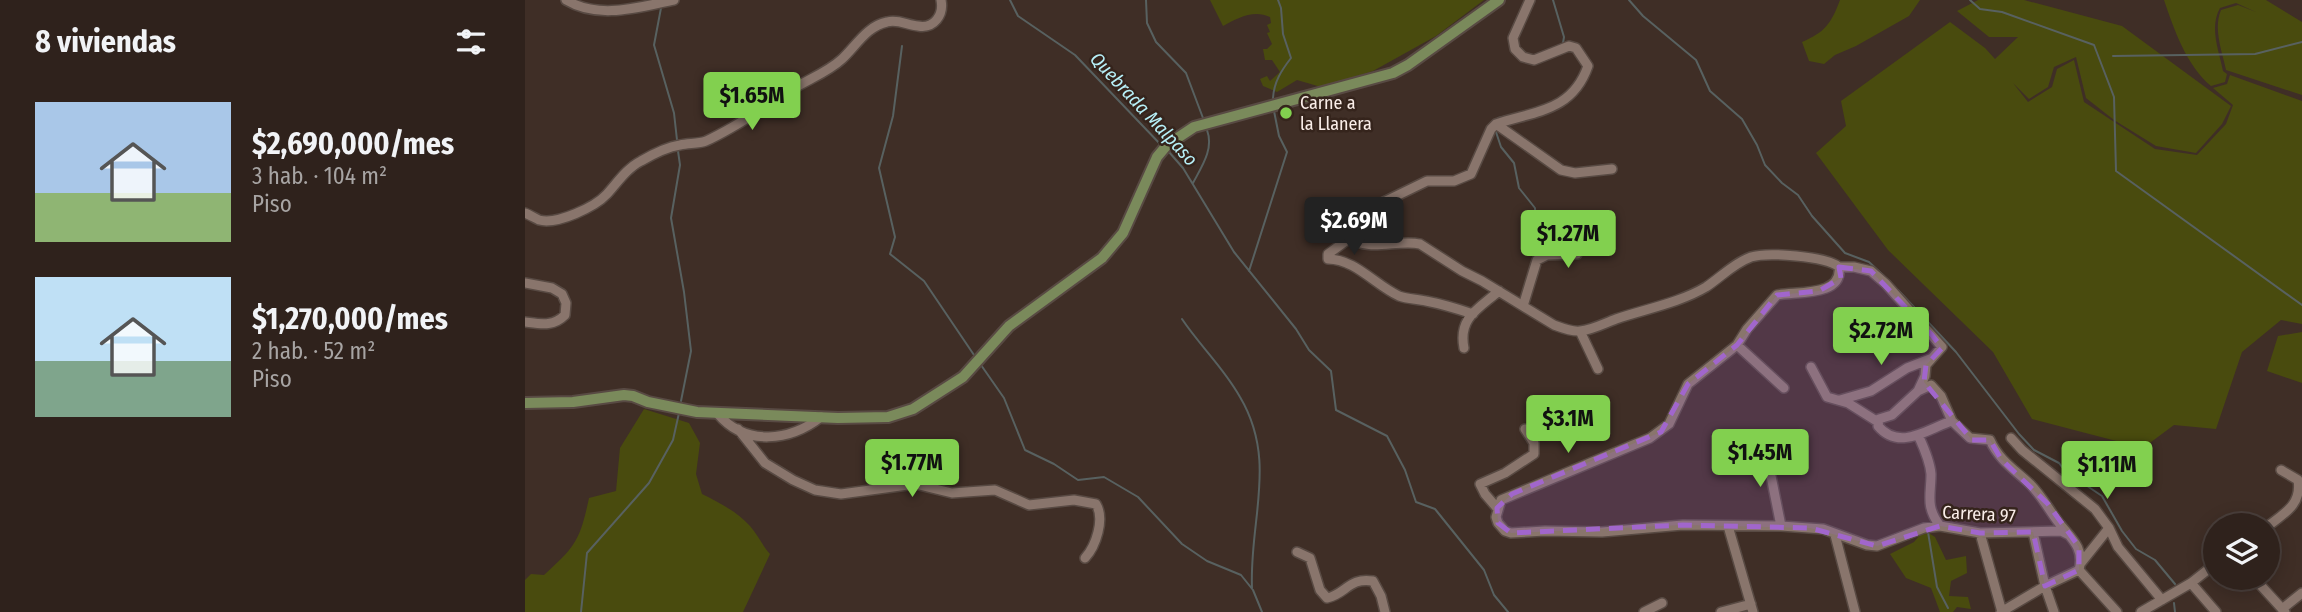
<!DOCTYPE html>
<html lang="es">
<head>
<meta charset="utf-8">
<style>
  :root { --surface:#2f221c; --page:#372a25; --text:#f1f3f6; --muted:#a7a4a3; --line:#4a3f3b; --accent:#82d04f }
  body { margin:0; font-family:"Fira Sans Condensed",sans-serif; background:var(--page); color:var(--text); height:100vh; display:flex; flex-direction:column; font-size:26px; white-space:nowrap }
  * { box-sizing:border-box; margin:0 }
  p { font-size:23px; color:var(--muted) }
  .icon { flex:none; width:38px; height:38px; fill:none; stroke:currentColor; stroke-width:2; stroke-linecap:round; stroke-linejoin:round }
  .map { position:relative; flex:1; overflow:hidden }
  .panel { display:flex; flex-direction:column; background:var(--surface); width:525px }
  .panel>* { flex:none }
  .tools { position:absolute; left:1678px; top:513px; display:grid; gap:14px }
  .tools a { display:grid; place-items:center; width:77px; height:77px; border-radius:50%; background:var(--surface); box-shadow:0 4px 18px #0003,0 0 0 2px var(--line); font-size:35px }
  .price { position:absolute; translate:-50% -60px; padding:0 16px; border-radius:7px; background:var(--accent); color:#111; font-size:23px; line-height:46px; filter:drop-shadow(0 2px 4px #0008) }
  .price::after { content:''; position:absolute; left:50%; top:42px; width:21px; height:16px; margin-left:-10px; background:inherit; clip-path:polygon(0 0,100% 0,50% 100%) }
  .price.on { background:#222; color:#fff }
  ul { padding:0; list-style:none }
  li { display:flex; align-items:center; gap:21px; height:175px; padding:0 35px }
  li span { display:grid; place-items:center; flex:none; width:196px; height:140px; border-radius:0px; color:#555 }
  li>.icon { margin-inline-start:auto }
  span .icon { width:84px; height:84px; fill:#fffc; stroke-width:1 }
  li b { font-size:30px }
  h2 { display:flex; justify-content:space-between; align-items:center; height:84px; padding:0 35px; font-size:30px }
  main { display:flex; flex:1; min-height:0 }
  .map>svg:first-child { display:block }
  .green { fill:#494b0e }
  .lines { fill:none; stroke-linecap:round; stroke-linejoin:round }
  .stream { stroke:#586160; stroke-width:2 }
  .minor-casing { stroke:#584a43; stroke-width:12 }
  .major-casing { stroke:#584a43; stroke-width:14 }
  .minor { stroke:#89756c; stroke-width:9 }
  .major { stroke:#7a8a5b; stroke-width:10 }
  .marked { fill:#a166cc; fill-opacity:0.2; stroke:#a166cc; stroke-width:5; stroke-dasharray:14 9; stroke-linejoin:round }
  .poi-dot { fill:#82d04f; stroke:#35241c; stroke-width:2.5 }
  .labels { text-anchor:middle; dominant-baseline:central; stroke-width:5; stroke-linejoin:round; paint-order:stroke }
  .poi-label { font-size:18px; fill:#faeee9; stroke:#35241c; text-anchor:start }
  .street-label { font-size:18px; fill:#faeee9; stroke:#35241c }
  .water-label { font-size:19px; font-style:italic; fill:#b7f0f8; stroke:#35241c }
</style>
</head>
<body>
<main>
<section class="panel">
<h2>8 viviendas<svg class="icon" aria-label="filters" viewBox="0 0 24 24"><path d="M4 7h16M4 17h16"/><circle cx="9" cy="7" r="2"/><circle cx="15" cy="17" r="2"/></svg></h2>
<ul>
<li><span style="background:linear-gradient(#a9c7e8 65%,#8fb573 0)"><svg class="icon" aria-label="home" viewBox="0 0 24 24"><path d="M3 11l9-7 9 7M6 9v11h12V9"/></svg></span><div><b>$2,690,000/mes</b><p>3 hab. · 104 m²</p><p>Piso</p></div></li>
<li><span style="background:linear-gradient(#bfe0f5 60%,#7fa58c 0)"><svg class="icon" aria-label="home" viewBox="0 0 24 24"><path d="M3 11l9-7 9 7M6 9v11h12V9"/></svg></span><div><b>$1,270,000/mes</b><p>2 hab. · 52 m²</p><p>Piso</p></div></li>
</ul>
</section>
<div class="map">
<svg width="1777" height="612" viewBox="0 0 1777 612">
  <rect width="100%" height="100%" fill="#3f2e26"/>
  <path class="green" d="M 685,0 L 959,0 L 911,36 L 848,71 L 796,87 L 772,80 L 752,92 L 738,86 L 735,79 L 742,76 L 745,81 L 755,72 L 747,60 L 740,60 L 738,49 L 742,49 L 747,44 L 742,33 L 745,32 L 742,25 L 746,23 L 745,17 C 729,9 712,18 698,26 Z
    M 1315,0 L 1395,0 L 1384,16 L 1331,46 L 1310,55 L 1299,64 L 1284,61 L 1277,42 C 1300,32 1306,24 1315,0 Z
    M 1453,0 L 1499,0 L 1597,26 L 1706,106 L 1697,124 L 1671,153 L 1631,146 L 1589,120 L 1561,98 L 1551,57 L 1529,67 L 1523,87 L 1504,99 L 1488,83 L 1503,102 L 1527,87 L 1532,69 L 1549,60 L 1559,102 L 1630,149 L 1672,155 L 1701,124 L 1708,105 L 1688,88 L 1702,84 L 1705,75 L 1777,101 L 1777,324 L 1756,320 L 1717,352 L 1691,429 L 1649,425 L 1618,448 L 1507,419 L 1468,352 L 1363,250 L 1291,153 L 1321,126 L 1316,101 L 1425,22 L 1460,48 L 1470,59 L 1493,37 L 1464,37 L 1432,11 Z
    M 1639,0 L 1741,0 L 1777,22 L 1777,95 L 1701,70 C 1697,51 1688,29 1696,10 L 1713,5 L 1731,12 L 1711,3 L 1695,8 C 1684,28 1694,50 1698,71 L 1702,74 L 1700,82 L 1686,86 C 1661,65 1649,29 1639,0 Z
    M 1777,332 L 1777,383 L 1742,371 L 1753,336 Z
    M 119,409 L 164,423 L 175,443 L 171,474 L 177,494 C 195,503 211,511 225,526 C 233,535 237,545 245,554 L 218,612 L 0,612 L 0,580 L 6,574 L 19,575 C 51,546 55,540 64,498 L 91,491 L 95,448 Z
    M 1399,530 L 1410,537 L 1421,560 L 1441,556 L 1442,573 L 1426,581 L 1424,596 L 1443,597 L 1446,609 L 1432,607 L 1428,612 L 1415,612 L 1406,588 L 1381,578 L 1365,554 L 1389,542 Z"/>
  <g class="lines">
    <path class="stream" d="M 485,0 L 493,16 L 550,55 L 637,146
      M 621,0 L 622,23 L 631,42 L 661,73 L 678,118
      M 1028,0 L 1039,37 L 1038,43
      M 1104,0 L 1118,16 L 1171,60 L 1185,91 L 1217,119 L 1232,145 L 1240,165 L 1257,183 L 1273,195 L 1287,216 L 1320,253 L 1344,262 L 1359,276
      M 1445,0 L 1455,9 L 1477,12 L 1569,45 L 1589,97 L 1591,171 L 1777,305
      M 136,8 L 129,45 L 149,113 L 152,140
      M 377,46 L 368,116 L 354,168 L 370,237 L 365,254 L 399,281 L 449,355
      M 1588,56 L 1730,54 L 1777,42
      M 748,98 C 749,82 756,71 766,58 L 758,34 L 756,8 L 753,0
      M 973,118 L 982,116
      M 970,129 L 976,147 L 989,163 L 994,188 L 1010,208 L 1012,247 L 1009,258
      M 153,151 L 155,165 L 146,218 L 159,292 L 166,351 L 156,401
      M 644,152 L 658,168 L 709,252 L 771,329 L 784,350 L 806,371 L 811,410 L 862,436 L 880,470 L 891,502 L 910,509 L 959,570 L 969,595 L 983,612
      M 668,183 C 677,166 689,149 682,130
      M 724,271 L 762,152 L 754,136 L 749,111
      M 1373,290 L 1431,352 L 1494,434 L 1509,450 L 1534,463 L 1540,471 L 1577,496 L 1597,531 L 1611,549 L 1630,560 L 1650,584
      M 657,319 C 675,346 699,368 715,397 C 753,461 724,520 727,588
      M 456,365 L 479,398 L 500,450 L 529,464 L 553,480 L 579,477 L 613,497 L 657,544 L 682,561 L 716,575 L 728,590 L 737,612
      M 1403,532 L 1412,587 L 1423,608
      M 1649,603 L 1650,612
      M 56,612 L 62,553 L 124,483 L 148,440 L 154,413"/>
    <defs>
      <path id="minor" d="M 41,0 C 74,20 114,7 149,0
        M 1005,0 L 988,38 L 990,49 L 998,57 L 1009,60 L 1044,46 L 1051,48 L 1063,66 C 1047,112 1009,111 971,124 L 966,129 L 946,174 L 929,181 L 902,181 L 830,216 L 825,224 L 825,238 C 843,252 874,239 895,244 L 937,271 L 957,281 L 1029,325 C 1037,328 1047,332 1055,331 C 1067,330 1080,323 1091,319 C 1120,309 1154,303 1181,287 C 1196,277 1209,263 1226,257 C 1242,252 1301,256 1314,267 C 1318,297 1271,291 1252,295 L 1222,329 L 1212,345 L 1163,384 L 1144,424 L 1125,438 L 976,500 L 971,517 L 973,523 L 980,531 L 986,533 L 1020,531 L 1077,532 L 1158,525 L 1256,526 L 1298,529 L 1342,545 L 1352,546 L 1399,528 L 1415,526 L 1455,533 L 1536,531 L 1544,535
        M 971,124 L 1036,170 L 1050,173 L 1087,169
        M 0,213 C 5,215 10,218 14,220 C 32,225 70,207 82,194 C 92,183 102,168 116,161 C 128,154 142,147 155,145 C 164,143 173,144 181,141 C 212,127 239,107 268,89 C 284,79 303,72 317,59 C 331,46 342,26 362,22 C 373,19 382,25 393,26 C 409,29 419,15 416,0
        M 825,238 L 803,254 L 803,259 C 830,259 850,285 874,296 C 882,299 892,299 901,301 C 917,304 933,309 948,314
        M 1314,267 L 1329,267 L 1346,271 L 1361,284 L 1417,347 L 1401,365 L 1400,376 L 1393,391 L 1367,415 L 1354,419 L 1353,426 C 1375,452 1404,428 1427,421
        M 0,283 L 27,288 L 37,294 L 41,303 L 40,315 C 28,327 16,324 0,322
        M 998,306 L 1012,260 L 1022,255 L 1052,254 L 1063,224
        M 1055,331 L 1073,369
        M 1212,345 L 1259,388
        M 939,348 C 933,318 953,309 974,291
        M 1286,367 L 1302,397 L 1323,403 L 1353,422
        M 1393,391 L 1406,385 L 1416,396 L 1427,421 L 1445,438 L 1465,440 C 1474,460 1489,469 1505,484 C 1517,496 1524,510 1534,523 C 1546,538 1560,548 1554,570
        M 1315,400 L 1346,391 L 1382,368 L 1405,359
        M 193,414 C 221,447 265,441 296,417
        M 213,429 L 240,463 L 268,480 L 290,490 L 316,494 L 390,484 L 427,493 L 470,490 L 504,505 L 549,500 L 571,504 C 580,519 571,546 560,558
        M 1394,437 C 1399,448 1405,461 1406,474 C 1406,495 1400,506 1415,526
        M 1486,438 L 1497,450 L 1570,509 L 1584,528 L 1593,547 L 1637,600
        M 1233,446 L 1245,471 L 1256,526
        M 972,508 L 960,494 L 955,484 L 980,473 L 1009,454 L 1009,443 L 1000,429
        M 1203,526 L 1228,612
        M 1743,526 C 1760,513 1777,504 1773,480 L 1756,470
        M 1508,532 L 1520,586 L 1529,612
        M 1455,533 L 1477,612
        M 1310,535 L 1330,612
        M 772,552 L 785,558 L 795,590 L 802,598 C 821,594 824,577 848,581 L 856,596 L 860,612
        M 1556,563 L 1584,528
        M 1554,570 L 1592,612
        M 1729,578 L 1760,612
        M 1666,583 L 1691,612
        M 1757,609 L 1777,593
        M 1119,612 L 1137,603
        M 1196,612 L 1226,604
        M 1476,612 L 1520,586 L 1554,570
        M 1616,612 L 1666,583 L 1690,564"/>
      <path id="major" d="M 0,403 L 48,402 L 99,395 L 108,396 L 123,402 L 172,412 L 313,418 L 363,417 L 388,409 L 438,377 L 484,326 L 577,258 L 598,233 L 632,157 L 642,145 L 669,127 L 868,73 L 883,65 L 974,0"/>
    </defs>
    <use href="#minor" class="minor-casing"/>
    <use href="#major" class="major-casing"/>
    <use href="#minor" class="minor"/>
    <use href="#major" class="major"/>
  </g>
  <path class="marked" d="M 1314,267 L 1346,271 L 1407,335 L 1417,348 L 1401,365 L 1399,382 L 1447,440 L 1465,440 L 1476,459 L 1523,504 L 1554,547 L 1554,570 L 1520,586 L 1508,532 L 1455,533 L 1415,526 L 1352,546 L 1285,528 L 1158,525 L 986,533 L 973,523 L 972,508 L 987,494 L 1136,432 L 1163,384 L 1212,345 L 1252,295 L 1294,291 L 1316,278 Z"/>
  <circle class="poi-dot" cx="761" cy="113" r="7"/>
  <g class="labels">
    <g class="poi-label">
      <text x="775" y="103">Carne a<tspan x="775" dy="21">la Llanera</tspan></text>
    </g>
    <g class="street-label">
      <text transform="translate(1454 514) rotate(3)">Carrera 97</text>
    </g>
    <g class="water-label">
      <text transform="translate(619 109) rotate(47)">Quebrada Malpaso</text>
    </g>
  </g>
</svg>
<div class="tools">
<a><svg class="icon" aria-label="layers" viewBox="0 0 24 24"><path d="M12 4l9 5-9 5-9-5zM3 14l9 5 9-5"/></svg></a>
</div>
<b class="price" style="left:227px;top:132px">$1.65M</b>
<b class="price on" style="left:829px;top:257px">$2.69M</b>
<b class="price" style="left:1043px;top:270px">$1.27M</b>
<b class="price" style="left:1356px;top:367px">$2.72M</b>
<b class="price" style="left:1043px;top:455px">$3.1M</b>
<b class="price" style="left:1235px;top:489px">$1.45M</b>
<b class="price" style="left:387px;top:499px">$1.77M</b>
<b class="price" style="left:1582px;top:501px">$1.11M</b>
</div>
</main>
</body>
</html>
